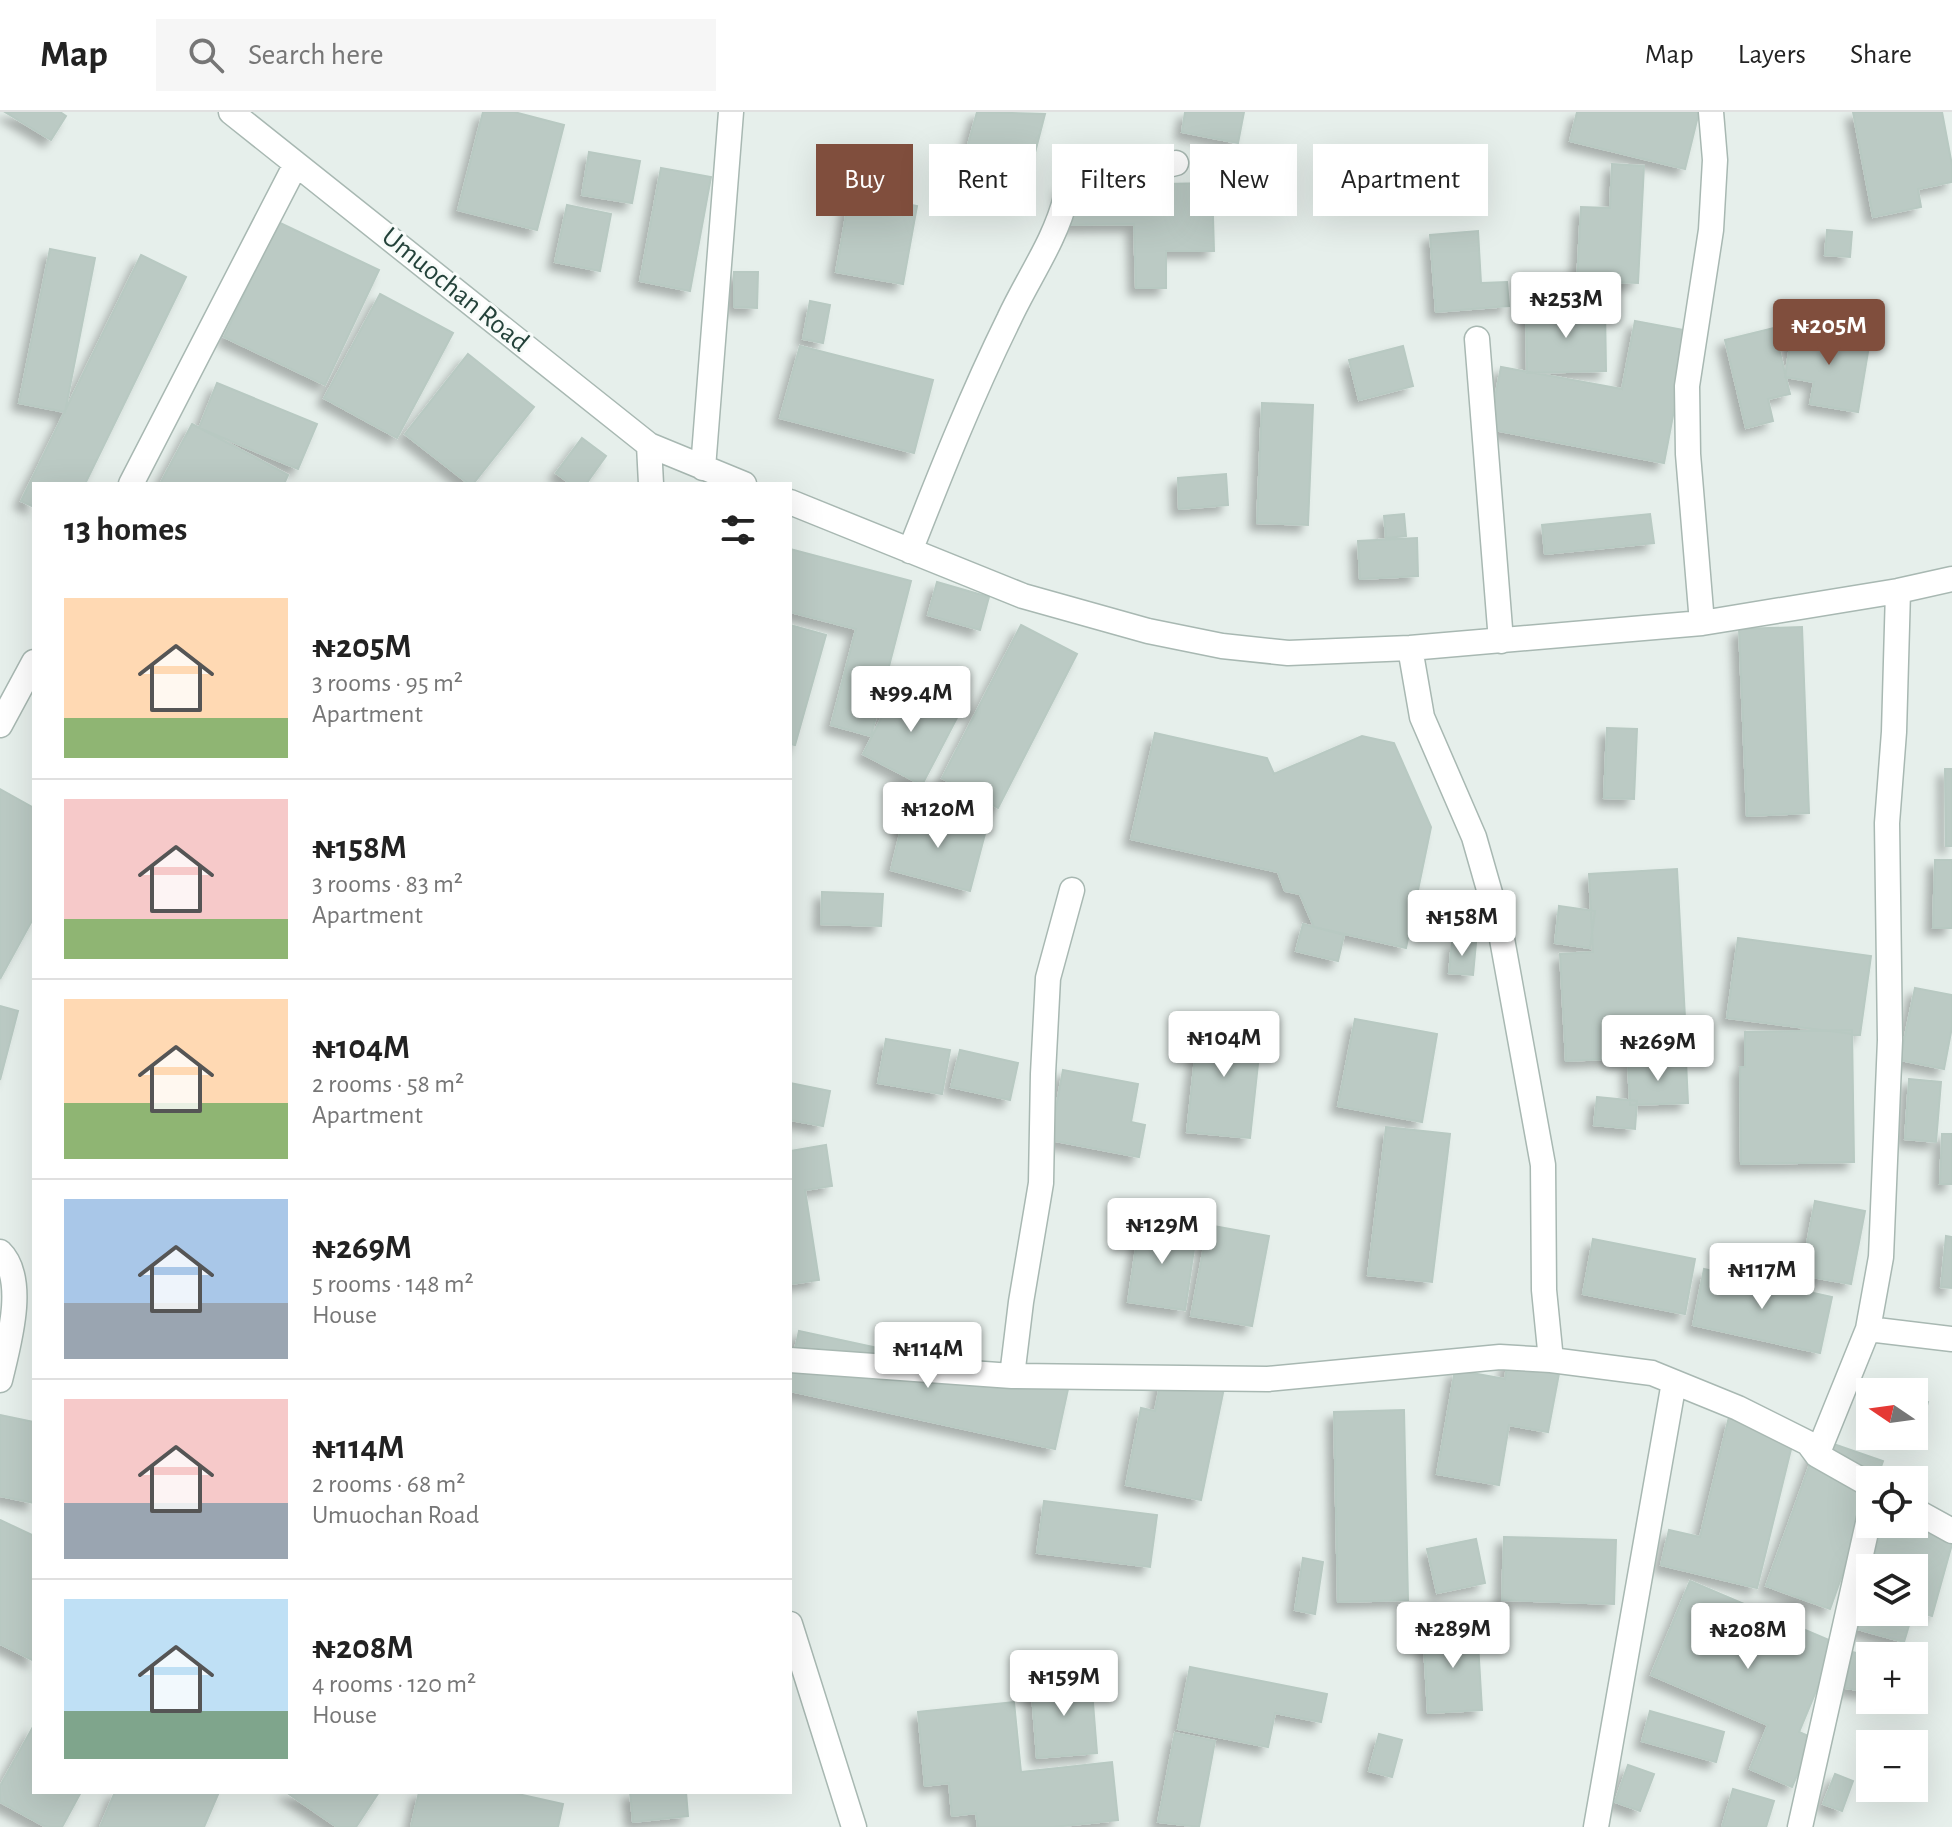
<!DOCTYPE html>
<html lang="en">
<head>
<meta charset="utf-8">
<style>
  :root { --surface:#fff; --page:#f6f6f6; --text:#222; --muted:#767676; --line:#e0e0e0; --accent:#804e3d }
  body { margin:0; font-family:"Alegreya Sans",sans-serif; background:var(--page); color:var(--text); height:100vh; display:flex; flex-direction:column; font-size:30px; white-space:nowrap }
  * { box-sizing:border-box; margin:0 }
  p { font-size:26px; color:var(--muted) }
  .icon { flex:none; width:44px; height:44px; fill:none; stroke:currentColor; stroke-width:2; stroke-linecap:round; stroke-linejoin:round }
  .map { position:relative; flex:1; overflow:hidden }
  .drawer { position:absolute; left:32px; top:370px; width:760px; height:1312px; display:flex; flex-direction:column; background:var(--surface); border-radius:0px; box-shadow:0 8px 32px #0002 }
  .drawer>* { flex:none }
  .banner { position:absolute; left:816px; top:32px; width:760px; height:72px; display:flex; gap:16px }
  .needle { width:52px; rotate:283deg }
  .buttons { position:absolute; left:1856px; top:1266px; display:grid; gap:16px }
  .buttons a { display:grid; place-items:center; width:72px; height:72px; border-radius:0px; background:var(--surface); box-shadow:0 8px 32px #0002; font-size:40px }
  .price { position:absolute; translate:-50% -68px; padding:0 18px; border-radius:8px; background:#fff; color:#222; font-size:26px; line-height:52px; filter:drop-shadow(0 2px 4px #0008) }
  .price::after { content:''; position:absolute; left:50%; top:48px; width:24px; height:18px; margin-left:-12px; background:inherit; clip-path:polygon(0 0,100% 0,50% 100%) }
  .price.on { background:var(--accent); color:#fff }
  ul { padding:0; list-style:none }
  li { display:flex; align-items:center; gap:24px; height:200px; padding:0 32px }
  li+li { border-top:2px solid var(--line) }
  li span { display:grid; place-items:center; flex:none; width:224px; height:160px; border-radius:0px; color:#555 }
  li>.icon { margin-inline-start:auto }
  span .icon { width:96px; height:96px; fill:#fffc; stroke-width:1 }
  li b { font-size:34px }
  h2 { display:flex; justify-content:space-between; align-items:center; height:96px; padding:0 32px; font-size:34px }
  .chip { padding:0 28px; border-radius:0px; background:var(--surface); box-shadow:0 8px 32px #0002; font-size:28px; line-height:72px }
  .chip.on { background:var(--accent); color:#fff }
  header { display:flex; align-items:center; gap:48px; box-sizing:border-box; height:112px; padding:0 40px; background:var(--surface); border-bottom:2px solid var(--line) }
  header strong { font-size:38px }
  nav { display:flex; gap:44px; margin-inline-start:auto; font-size:28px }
  .search { width:560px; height:72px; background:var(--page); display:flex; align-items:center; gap:20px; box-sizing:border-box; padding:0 28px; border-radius:0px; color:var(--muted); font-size:30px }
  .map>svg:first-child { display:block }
  .building { fill:#bbcac4; stroke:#b8c9c2; stroke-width:2; filter:url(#shadow) }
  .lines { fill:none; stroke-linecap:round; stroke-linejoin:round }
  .minor-casing { stroke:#a8b8b2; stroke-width:27 }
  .minor { stroke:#fff; stroke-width:24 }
  .labels { text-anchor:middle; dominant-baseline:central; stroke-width:6; stroke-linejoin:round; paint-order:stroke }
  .street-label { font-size:28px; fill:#24423a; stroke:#f7fbf9 }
</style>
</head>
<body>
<header>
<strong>Map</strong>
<div class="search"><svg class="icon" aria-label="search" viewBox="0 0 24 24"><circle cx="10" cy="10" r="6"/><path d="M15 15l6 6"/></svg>Search here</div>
<nav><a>Map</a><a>Layers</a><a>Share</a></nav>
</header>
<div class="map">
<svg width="1952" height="1715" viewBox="0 0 1952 1715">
  <defs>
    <filter id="shadow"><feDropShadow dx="-7" dy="7" stdDeviation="4" flood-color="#0004"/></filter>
  </defs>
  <rect width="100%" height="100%" fill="#e6efeb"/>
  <path class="building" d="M 5,0 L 60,0 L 66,4 L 51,28 Z
    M 483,0 L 514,0 L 564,13 L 537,118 L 458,98 Z
    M 977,0 L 1045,2 L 1029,64 L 964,47 Z
    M 1185,0 L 1244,0 L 1238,31 L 1182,20 Z
    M 1577,0 L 1699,0 L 1685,57 L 1570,29 Z
    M 1853,0 L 1942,0 L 1952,53 L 1952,70 L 1918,77 L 1921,95 L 1873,105 Z
    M 589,40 L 640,49 L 632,91 L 582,83 Z
    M 1612,52 L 1644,54 L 1638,171 L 1577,169 L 1581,95 L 1610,96 Z
    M 661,56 L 711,65 L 690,179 L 640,169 Z
    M 1212,71 L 1214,139 L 1166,139 L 1166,176 L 1136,176 L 1134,112 L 1061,113 L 1061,74 Z
    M 850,81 L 917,94 L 903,172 L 836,160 Z
    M 567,93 L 611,102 L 600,159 L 555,150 Z
    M 278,110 L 379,158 L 325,273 L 224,225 Z
    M 1827,118 L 1852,120 L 1850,145 L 1825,143 Z
    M 1478,119 L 1481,171 L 1507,170 L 1509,194 L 1436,200 L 1430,123 Z
    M 50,137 L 95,146 L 65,300 L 19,291 Z
    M 141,143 L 186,165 L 85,372 L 34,372 L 34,395 L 21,389 Z
    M 734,160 L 758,160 L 757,196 L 734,195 Z
    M 380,182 L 453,221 L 397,326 L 324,286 Z
    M 810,189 L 830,193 L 823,231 L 803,227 Z
    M 1605,195 L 1606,259 L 1527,261 L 1526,196 Z
    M 1635,209 L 1689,219 L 1664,351 L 1489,317 L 1501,255 L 1622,277 Z
    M 1793,215 L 1870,228 L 1858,300 L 1810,292 L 1814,270 L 1785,265 Z
    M 1774,216 L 1790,282 L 1768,287 L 1773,309 L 1746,316 L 1725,228 Z
    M 800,234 L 933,268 L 914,341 L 780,306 Z
    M 1403,234 L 1413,274 L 1359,288 L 1349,248 Z
    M 468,242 L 534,295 L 473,372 L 469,372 L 405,322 Z
    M 217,271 L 317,312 L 298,357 L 199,316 Z
    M 1262,291 L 1313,293 L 1308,413 L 1257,411 Z
    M 192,312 L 288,363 L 284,372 L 160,372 Z
    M 582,326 L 606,344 L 586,372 L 571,372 L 556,361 Z
    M 1226,362 L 1228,393 L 1179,397 L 1178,366 Z
    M 1404,402 L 1406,424 L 1386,426 L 1384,404 Z
    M 1650,402 L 1654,431 L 1545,442 L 1542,413 Z
    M 1417,426 L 1418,464 L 1360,467 L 1358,429 Z
    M 790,437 L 911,469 L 871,624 L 831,613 L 856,517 L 790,500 Z
    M 937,470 L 989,485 L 980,518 L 928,503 Z
    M 790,513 L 826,523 L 795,633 L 790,632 Z
    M 1021,513 L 1077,542 L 998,696 L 942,666 Z
    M 1802,515 L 1809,701 L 1747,704 L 1739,517 Z
    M 899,571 L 959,602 L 922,673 L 863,642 Z
    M 1607,616 L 1637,617 L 1634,687 L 1604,686 Z
    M 1155,621 L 1267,646 L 1274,662 L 1362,624 L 1394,631 L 1431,715 L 1406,836 L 1314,815 L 1300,782 L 1285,779 L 1278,760 L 1131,727 Z
    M 1945,657 L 1952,657 L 1952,734 L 1946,734 Z
    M 0,677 L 34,696 L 34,805 L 0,867 Z
    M 906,697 L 986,718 L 970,779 L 891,758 Z
    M 1935,748 L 1952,748 L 1952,816 L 1933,816 Z
    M 1677,757 L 1687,943 L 1566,949 L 1560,842 L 1593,840 L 1589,762 Z
    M 822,780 L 883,782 L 881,814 L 821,812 Z
    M 1559,794 L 1595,799 L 1590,836 L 1555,831 Z
    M 1303,812 L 1344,823 L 1338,849 L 1296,839 Z
    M 1738,826 L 1871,844 L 1860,923 L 1727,906 Z
    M 1452,829 L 1476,831 L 1473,863 L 1449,861 Z
    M 1915,876 L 1952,883 L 1952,915 L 1944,957 L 1900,948 Z
    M 0,894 L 18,899 L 0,968 Z
    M 1355,907 L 1437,922 L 1422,1010 L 1338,994 Z
    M 1199,908 L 1262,915 L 1250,1026 L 1187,1020 Z
    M 1852,918 L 1854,1050 L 1741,1052 L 1740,955 L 1745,955 L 1745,920 Z
    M 886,927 L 950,938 L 942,982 L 878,971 Z
    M 960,938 L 1018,951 L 1010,988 L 951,975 Z
    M 1686,949 L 1688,991 L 1630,993 L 1628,951 Z
    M 1063,958 L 1138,972 L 1131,1010 L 1145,1013 L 1139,1045 L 1050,1028 Z
    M 1909,967 L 1941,970 L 1936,1030 L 1905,1027 Z
    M 790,971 L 830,979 L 823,1014 L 790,1008 Z
    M 1597,985 L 1637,989 L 1635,1017 L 1594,1013 Z
    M 1386,1015 L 1450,1022 L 1432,1170 L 1368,1163 Z
    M 1942,1022 L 1952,1022 L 1952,1072 L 1940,1072 Z
    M 826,1033 L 832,1074 L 805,1078 L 819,1168 L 790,1172 L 790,1039 Z
    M 1815,1089 L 1865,1099 L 1851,1172 L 1801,1163 Z
    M 1140,1109 L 1197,1117 L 1185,1198 L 1128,1190 Z
    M 1208,1113 L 1269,1124 L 1252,1214 L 1191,1204 Z
    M 1946,1124 L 1952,1125 L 1952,1176 L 1941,1175 Z
    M 1593,1127 L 1695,1147 L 1685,1202 L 1583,1182 Z
    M 1704,1157 L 1832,1185 L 1820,1241 L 1693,1213 Z
    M 799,1219 L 1068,1277 L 1055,1337 L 790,1279 L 790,1259 Z
    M 1508,1247 L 1560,1256 L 1548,1320 L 1509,1313 L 1499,1373 L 1437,1362 L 1455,1258 L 1505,1267 Z
    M 1162,1263 L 1224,1276 L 1201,1388 L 1126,1373 L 1141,1296 L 1155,1299 Z
    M 1914,1286 L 1928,1290 L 1921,1317 L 1914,1315 Z
    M 1404,1298 L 1408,1488 L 1338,1490 L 1334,1300 Z
    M 0,1303 L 34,1310 L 34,1391 L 0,1384 Z
    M 1729,1305 L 1795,1321 L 1757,1476 L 1661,1453 L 1669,1418 L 1700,1425 Z
    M 1819,1327 L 1883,1349 L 1830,1497 L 1766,1474 Z
    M 1044,1389 L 1157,1403 L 1150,1455 L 1037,1441 Z
    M 0,1408 L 34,1424 L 34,1549 L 0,1532 Z
    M 1883,1412 L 1914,1412 L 1952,1422 L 1952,1432 L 1932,1504 L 1914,1499 L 1914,1456 L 1871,1456 Z
    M 1504,1425 L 1616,1428 L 1614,1492 L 1502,1488 Z
    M 1476,1427 L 1485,1471 L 1437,1481 L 1427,1437 Z
    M 1303,1446 L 1323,1450 L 1315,1502 L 1295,1498 Z
    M 1870,1460 L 1870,1500 L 1913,1500 L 1904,1530 L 1854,1516 Z
    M 1690,1469 L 1836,1531 L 1799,1620 L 1813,1626 L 1792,1675 L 1750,1657 L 1768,1613 L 1651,1563 Z
    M 1477,1514 L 1482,1598 L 1428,1601 L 1423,1518 Z
    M 1852,1540 L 1870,1544 L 1870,1580 L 1845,1576 Z
    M 1190,1555 L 1327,1582 L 1321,1610 L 1275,1601 L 1268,1635 L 1178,1617 Z
    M 1091,1566 L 1097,1641 L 1037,1646 L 1031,1570 Z
    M 1014,1590 L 1021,1660 L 1112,1650 L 1118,1708 L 1053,1715 L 978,1715 L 976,1701 L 952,1704 L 949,1671 L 925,1674 L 918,1600 Z
    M 1650,1599 L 1724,1620 L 1716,1650 L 1642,1629 Z
    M 34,1613 L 34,1680 L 81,1680 L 62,1715 L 46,1715 L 0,1690 L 0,1674 Z
    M 1175,1621 L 1215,1629 L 1199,1715 L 1158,1710 Z
    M 1379,1622 L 1402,1628 L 1392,1665 L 1369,1659 Z
    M 1628,1653 L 1654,1662 L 1640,1699 L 1615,1690 Z
    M 1835,1662 L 1853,1669 L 1842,1699 L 1823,1692 Z
    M 1733,1677 L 1774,1689 L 1766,1715 L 1722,1715 Z
    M 115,1680 L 219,1680 L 204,1715 L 100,1715 Z
    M 286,1680 L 379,1680 L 356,1715 L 337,1715 Z
    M 419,1680 L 509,1680 L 563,1692 L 558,1715 L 411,1715 Z
    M 630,1680 L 686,1680 L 688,1704 L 633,1710 Z"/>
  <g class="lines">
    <defs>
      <path id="minor" d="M 231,0 L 649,333 L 651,372
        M 1477,227 L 1501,529
        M 649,333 L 744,372
        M 703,356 L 731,0
        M 131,372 L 296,52
        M 790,390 L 1023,484 L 1148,519 L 1222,534 L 1288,541 L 1410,536 L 1702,511 L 1898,479 L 1952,467
        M 910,439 C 941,360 972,282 1009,207 C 1028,166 1055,129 1066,85 L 1082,74 L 1176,51
        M 1702,511 L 1688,342 L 1687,274 L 1711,118 L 1715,48 L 1711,0
        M 1410,536 L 1422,605 L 1474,725 L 1500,816 L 1543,1053 L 1544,1178 L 1551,1248
        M 0,613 L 34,550
        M 0,1140 C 28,1167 8,1234 0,1268
        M 1868,1217 L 1952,1227
        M 790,1248 L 1012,1264 L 1268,1267 L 1500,1245 L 1551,1248 L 1652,1261 L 1738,1296 L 1808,1331 L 1817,1343 L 1870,1373
        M 1012,1264 L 1021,1190 L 1041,1071 L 1043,962 L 1048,866 L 1072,778
        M 1817,1343 L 1868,1217 L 1881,1145 L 1890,928 L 1887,711 L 1894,620 L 1898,479
        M 1914,1398 L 1952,1419
        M 790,1512 L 854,1715
        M 1596,1715 L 1674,1270
        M 1800,1715 L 1870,1402"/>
    </defs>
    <use href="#minor" class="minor-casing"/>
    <use href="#minor" class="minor"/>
  </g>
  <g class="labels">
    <g class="street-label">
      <text transform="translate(455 178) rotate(39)">Umuochan Road</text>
    </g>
  </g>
</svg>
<div class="buttons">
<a><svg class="needle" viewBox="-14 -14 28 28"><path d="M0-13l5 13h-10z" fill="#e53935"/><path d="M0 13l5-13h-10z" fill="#767676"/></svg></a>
<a><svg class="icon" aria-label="locate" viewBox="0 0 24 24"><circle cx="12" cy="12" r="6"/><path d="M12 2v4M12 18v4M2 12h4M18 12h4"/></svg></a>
<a><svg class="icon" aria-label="layers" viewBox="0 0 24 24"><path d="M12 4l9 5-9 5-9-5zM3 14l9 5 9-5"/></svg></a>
<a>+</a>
<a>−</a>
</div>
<b class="price" style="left:1566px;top:228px">₦253M</b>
<b class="price on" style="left:1829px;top:255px">₦205M</b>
<b class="price" style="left:911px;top:622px">₦99.4M</b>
<b class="price" style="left:938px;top:738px">₦120M</b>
<b class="price" style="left:1462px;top:846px">₦158M</b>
<b class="price" style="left:1224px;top:967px">₦104M</b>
<b class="price" style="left:1658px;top:971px">₦269M</b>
<b class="price" style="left:1162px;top:1154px">₦129M</b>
<b class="price" style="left:1762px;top:1199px">₦117M</b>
<b class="price" style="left:928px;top:1278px">₦114M</b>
<b class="price" style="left:1453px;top:1558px">₦289M</b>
<b class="price" style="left:1748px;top:1559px">₦208M</b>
<b class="price" style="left:1064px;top:1606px">₦159M</b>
<div class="banner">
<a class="chip on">Buy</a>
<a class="chip">Rent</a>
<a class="chip">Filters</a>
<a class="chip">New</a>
<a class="chip">Apartment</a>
</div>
<section class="drawer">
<h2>13 homes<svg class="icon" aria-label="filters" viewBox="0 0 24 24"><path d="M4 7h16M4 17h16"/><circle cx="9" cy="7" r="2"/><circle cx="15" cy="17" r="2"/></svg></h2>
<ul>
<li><span style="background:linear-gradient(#ffd9b3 75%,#8fb573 0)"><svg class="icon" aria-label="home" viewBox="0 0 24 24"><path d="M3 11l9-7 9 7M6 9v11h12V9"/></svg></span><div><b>₦205M</b><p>3 rooms · 95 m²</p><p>Apartment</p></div></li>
<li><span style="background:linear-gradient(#f6c9c9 75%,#8fb573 0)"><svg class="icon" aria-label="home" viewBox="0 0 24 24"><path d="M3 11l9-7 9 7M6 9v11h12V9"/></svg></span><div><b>₦158M</b><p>3 rooms · 83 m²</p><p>Apartment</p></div></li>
<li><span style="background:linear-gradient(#ffd9b3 65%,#8fb573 0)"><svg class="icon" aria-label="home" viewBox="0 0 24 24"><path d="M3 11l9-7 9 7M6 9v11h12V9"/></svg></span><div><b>₦104M</b><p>2 rooms · 58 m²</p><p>Apartment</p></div></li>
<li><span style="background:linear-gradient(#a9c7e8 65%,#9aa5b1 0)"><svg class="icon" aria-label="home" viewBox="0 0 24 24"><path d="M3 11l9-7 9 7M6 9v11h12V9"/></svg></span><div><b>₦269M</b><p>5 rooms · 148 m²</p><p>House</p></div></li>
<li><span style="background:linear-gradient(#f6c9c9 65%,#9aa5b1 0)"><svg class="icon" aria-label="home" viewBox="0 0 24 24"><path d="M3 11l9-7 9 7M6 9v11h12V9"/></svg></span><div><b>₦114M</b><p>2 rooms · 68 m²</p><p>Umuochan Road</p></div></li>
<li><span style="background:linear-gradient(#bfe0f5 70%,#7fa58c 0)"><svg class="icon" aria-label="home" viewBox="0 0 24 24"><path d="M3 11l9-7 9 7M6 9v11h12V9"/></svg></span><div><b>₦208M</b><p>4 rooms · 120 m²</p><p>House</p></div></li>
</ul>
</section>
</div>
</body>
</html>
